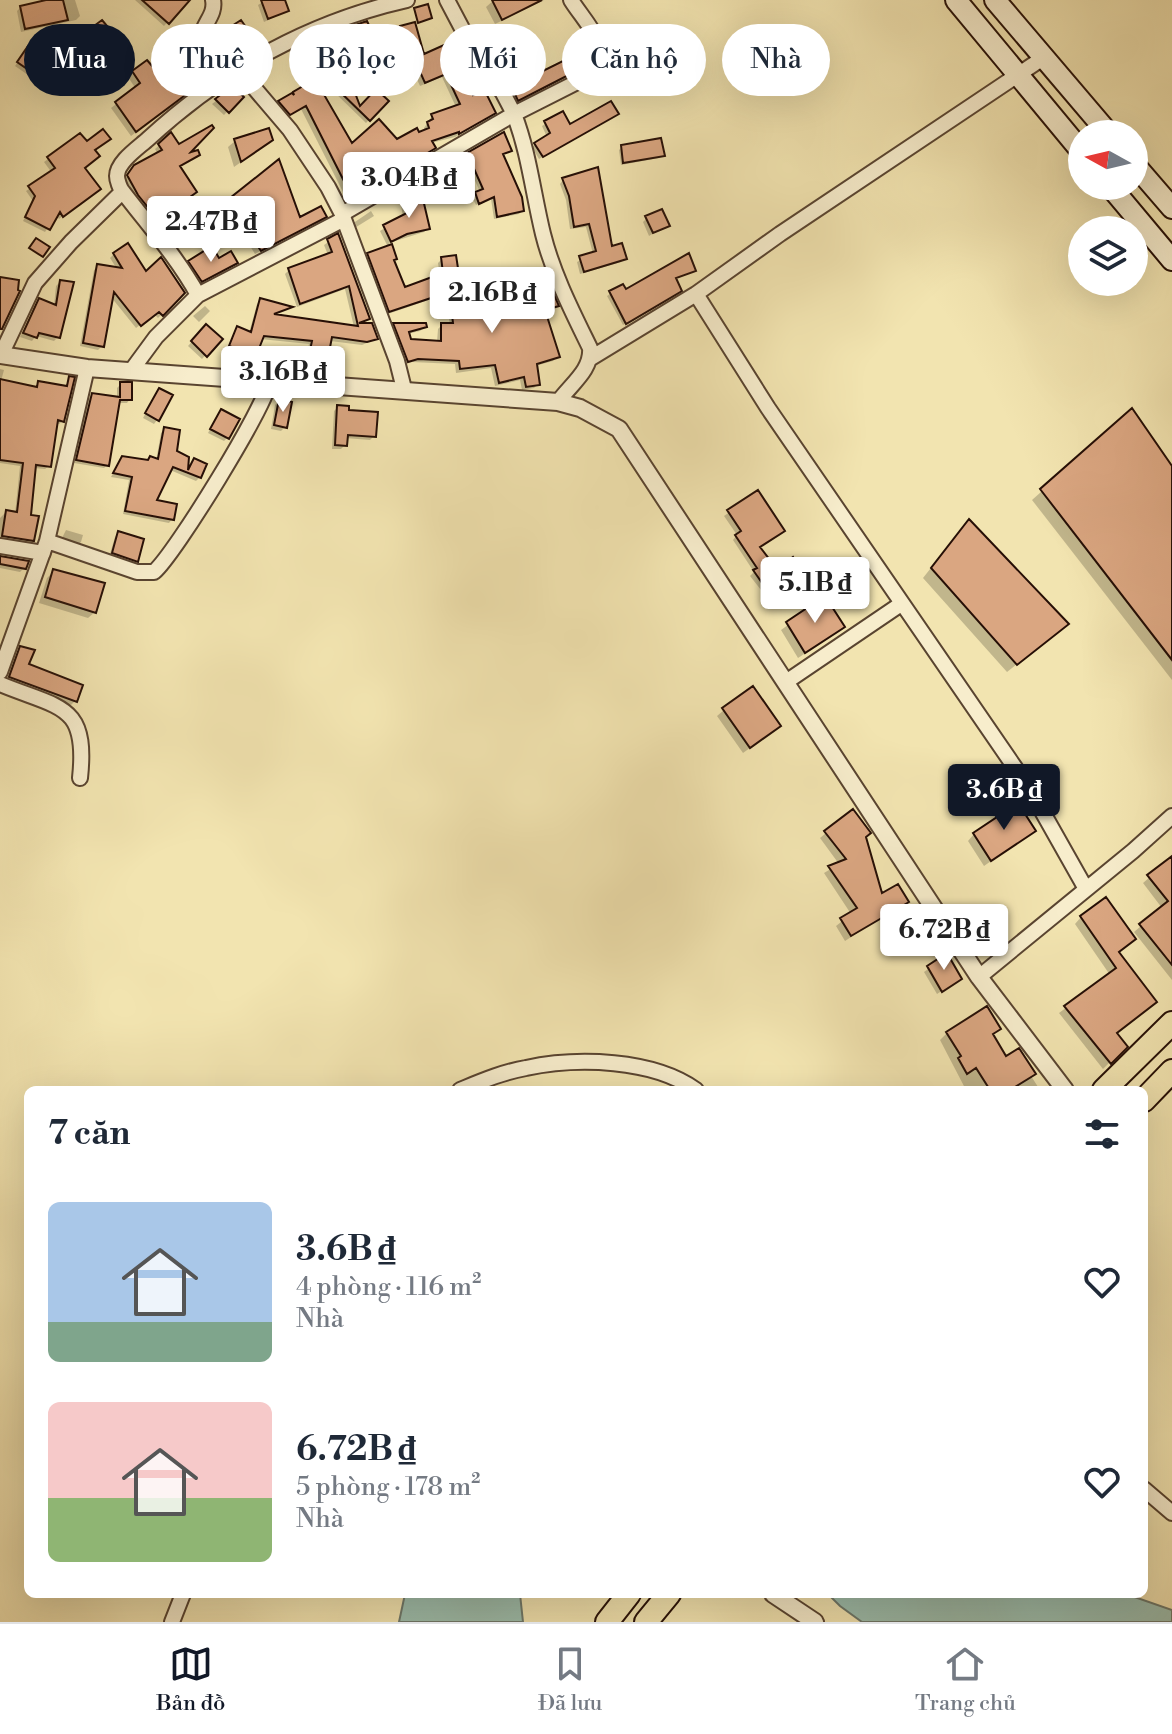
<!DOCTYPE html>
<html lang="vi">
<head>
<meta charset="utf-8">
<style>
  :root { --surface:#fff; --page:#f2f2f3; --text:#1f2937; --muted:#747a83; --line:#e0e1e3; --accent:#111827 }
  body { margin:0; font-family:"Libre Bodoni",serif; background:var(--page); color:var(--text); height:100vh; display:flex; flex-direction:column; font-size:30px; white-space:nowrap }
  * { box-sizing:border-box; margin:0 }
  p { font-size:26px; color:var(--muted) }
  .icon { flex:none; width:44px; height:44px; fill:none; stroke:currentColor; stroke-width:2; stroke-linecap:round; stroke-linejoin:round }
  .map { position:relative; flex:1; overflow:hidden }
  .side { position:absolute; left:24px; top:1086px; width:1124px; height:512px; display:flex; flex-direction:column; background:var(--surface); border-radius:12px; box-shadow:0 8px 32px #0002 }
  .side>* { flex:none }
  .guide { position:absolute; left:24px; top:24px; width:1124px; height:72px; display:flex; gap:16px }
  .needle { width:52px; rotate:278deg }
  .tools { position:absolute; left:1068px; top:120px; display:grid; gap:16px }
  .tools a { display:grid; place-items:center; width:80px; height:80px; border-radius:50%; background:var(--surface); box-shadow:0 8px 32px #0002; font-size:40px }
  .price { position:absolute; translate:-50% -68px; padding:0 18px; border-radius:8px; background:#fff; color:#222; font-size:26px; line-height:52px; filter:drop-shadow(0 2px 4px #0008) }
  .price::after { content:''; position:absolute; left:50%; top:48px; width:24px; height:18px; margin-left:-12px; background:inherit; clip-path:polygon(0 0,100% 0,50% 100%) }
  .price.selected { background:var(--accent); color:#fff }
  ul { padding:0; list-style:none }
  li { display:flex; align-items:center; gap:24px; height:200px; padding:0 24px }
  li span { display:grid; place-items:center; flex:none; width:224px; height:160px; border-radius:12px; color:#555 }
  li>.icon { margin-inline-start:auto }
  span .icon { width:96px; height:96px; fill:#fffc; stroke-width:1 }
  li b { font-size:34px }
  h2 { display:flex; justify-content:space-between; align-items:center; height:96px; padding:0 24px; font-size:34px }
  .tag { padding:0 28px; border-radius:36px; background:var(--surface); box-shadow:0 8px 32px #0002; font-size:28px; line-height:72px }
  .tag.selected { background:var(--accent); color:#fff }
  .tab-bar { display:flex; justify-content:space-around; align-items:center; height:112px; border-top:2px solid var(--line); background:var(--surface); font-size:22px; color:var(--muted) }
  .tab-bar a { display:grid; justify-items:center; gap:4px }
  .tab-bar .selected { color:var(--accent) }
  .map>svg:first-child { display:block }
  .water { fill:#9bbeae; stroke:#6c786b; stroke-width:2 }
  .shadow { fill:#0003 }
  .building { fill:#daa681; stroke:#260f06; stroke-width:2 }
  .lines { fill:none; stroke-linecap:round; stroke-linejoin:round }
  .minor-casing { stroke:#594430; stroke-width:18 }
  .tertiary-casing { stroke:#594430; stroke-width:20 }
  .secondary-casing { stroke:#260f06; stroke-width:24 }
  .primary-casing { stroke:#260f06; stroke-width:26 }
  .minor { stroke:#f7edcc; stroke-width:14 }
  .tertiary { stroke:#f7edcc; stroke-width:16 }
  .secondary { stroke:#f7edcc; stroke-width:20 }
  .primary { stroke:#f2e4b0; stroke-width:22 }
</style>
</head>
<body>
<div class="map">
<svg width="1172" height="1622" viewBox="0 0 1172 1622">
  <rect width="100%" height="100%" fill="#f2e4b0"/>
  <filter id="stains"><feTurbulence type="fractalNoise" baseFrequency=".0025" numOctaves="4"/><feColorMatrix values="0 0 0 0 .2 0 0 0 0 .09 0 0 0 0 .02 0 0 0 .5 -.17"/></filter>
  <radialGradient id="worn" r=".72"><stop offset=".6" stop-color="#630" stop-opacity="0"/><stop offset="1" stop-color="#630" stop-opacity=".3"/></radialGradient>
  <path class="water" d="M 405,1594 L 520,1594 L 523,1622 L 399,1622 Z
    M 828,1594 L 1126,1594 L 1172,1610 L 1172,1622 L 862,1622 L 840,1606 Z"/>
  <path class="shadow" d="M 41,0 L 75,0 L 80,16 L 76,20 L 21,32 L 17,11 L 21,7 L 42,3 Z
    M 135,0 L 178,0 L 183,5 L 164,26 Z
    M 266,0 L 283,0 L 287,11 L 264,22 L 258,5 Z
    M 494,0 L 544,0 L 495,24 L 486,7 Z
    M 401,28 L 422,57 L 464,64 L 459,69 L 472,97 L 489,117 L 455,137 L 431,143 L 429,152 L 373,184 L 368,176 L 343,192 L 301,109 L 285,118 L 276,107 L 294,94 L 351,146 L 397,142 L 425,132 L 424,128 L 432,116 L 456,107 L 442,77 L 420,86 L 404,50 L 402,50 L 397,32 Z
    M 344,31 L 377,47 L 352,60 L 340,35 Z
    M 226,33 L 249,44 L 234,54 L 222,37 Z
    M 308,46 L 319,74 L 317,77 L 297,58 L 293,61 L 292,56 Z
    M 25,52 L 48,62 L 99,53 L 102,65 L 73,88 L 58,68 L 44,86 L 15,66 Z
    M 587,64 L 514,103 L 512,99 L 525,90 L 520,79 L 523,76 Z
    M 133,72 L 168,88 L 197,85 L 131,136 L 111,108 L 136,89 L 128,77 Z
    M 348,80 L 359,109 L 387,101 L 366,123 L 330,88 Z
    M 232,89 L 241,97 L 224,115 L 212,104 Z
    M 562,114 L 569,127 L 613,117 L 539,159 L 532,147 L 547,137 L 542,126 Z
    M 80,135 L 93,151 L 83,168 L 94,192 L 59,219 L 56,215 L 45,232 L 23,221 L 33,201 L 26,191 L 52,173 L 44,162 Z
    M 171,135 L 184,156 L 194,158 L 178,167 L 181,203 L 197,234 L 189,240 L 170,212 L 153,222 L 134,199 L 125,179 L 130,171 L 158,154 L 155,149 Z
    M 235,141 L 264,146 L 234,167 L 228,147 Z
    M 622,147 L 662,155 L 659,158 L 621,165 L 619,150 Z
    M 509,150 L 502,155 L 522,211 L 519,214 L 494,219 L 491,199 L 476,205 L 472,197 L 480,192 L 465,158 L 469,154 Z
    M 563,180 L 611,249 L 624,258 L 621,262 L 580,274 L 577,262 L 593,254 L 586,227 L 570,229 L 566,200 L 560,184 Z
    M 405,201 L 428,228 L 424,232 L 389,243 L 395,258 L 392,262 L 404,289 L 440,277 L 438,263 L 442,259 L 459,287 L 455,291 L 385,315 L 365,259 L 388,247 L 380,231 L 403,217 L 401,205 Z
    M 222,207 L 299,220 L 325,216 L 255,254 L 240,230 L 235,234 L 217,212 Z
    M 371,211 L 374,216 L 353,229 L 352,224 Z
    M 647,218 L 667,225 L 649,236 L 643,222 Z
    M 337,236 L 368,318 L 362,325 L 376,339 L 362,345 L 330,341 L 324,367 L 320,371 L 304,368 L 309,344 L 260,339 L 250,359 L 227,350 L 238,328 L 249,333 L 257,304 L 261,300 L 289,308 L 273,315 L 354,327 L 345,289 L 297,307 L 285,274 L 289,270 L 328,255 L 324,245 Z
    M 114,254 L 183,293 L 158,318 L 154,314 L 136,328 L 111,297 L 102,346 L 98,350 L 80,346 L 94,270 L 98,266 L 117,269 L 110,258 Z
    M 219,260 L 232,266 L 198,284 L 187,266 L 190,262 Z
    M 693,270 L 674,279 L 677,293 L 623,325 L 607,296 L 622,286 L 625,291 Z
    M 491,275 L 511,306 L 556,306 L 544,312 L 558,356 L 553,361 L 535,366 L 538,384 L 534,388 L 522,390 L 520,380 L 495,386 L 491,368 L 456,373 L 455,364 L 412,362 L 403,365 L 390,329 L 394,325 L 425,327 L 420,331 L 407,334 L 410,341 L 437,342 L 438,329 L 442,325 L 450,325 L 448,313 L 452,309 L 492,303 L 487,280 Z
    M 60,282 L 58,337 L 54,341 L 36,336 L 32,341 L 20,337 L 39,301 L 54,306 L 56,286 Z
    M 205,306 L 210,311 L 199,322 L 193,316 Z
    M 206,326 L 220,339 L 202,359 L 188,346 Z
    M 0,369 L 4,370 L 1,381 L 35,387 L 39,383 L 65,388 L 70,379 L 63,421 L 59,424 L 55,423 L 49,466 L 45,469 L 34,468 L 28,516 L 32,540 L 29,544 L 0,540 L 0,518 L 6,512 L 15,514 L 20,466 L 0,463 Z
    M 121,384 L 130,399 L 127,403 L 118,403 L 107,465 L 104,468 L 74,463 L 88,399 L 92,395 L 117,399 L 117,388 Z
    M 159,390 L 157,420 L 154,424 L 143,418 Z
    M 279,401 L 285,427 L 281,431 L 271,429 L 275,405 Z
    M 338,407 L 347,412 L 374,436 L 370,440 L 345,438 L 345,445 L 341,449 L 332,449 L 334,411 Z
    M 1132,411 L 1172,470 L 1172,680 L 1032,500 Z
    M 217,416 L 227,438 L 224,441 L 208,433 Z
    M 165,429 L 174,452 L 187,458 L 186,474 L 191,465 L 200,477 L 196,481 L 170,470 L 154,502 L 172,519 L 169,523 L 123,514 L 129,480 L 111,477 L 119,462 L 156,461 L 161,433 Z
    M 757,493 L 779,535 L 758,548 L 776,572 L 795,573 L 765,595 L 750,576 L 754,572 L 733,540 L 737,535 L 724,516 Z
    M 66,530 L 83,535 L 81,542 L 77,546 L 61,540 Z
    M 960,531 L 1057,632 L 1007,672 L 923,578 Z
    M 118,533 L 136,561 L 132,564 L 109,557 L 115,537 Z
    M 0,558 L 24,568 L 20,572 L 0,568 Z
    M 54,571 L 95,612 L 88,618 L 39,603 L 47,578 Z
    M 824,599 L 836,633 L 798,658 L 781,630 Z
    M 21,648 L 26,665 L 75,701 L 71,705 L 6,681 L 17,652 Z
    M 724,710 L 772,732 L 743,753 L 717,716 Z
    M 1034,831 L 984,866 L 968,841 L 974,834 Z
    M 826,833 L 864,837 L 881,896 L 906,901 L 845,941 L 836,926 L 851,914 L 824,873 L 839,864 L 820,838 Z
    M 1172,858 L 1172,980 L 1134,932 L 1162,908 L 1143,883 Z
    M 1081,917 L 1117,953 L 1115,1034 L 1125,1047 L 1103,1069 L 1059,1013 L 1110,975 L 1075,924 Z
    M 946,956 L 960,979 L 937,994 L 924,972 Z
    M 947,1033 L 991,1035 L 1005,1059 L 1031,1076 L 1040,1090 L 966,1090 L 940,1040 Z"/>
  <path class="building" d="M 46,0 L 63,0 L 68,20 L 25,29 L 20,6 Z
    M 142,0 L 190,0 L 169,24 Z
    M 261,0 L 285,0 L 289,11 L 268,19 Z
    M 492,0 L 542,0 L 502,20 Z
    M 428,4 L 432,18 L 418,23 L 414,8 Z
    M 102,20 L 118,39 L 101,53 L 108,62 L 78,86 L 62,66 L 49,84 L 17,62 L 28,46 L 48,60 Z
    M 241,20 L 255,40 L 239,52 L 224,31 Z
    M 367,21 L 379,47 L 356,58 L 343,29 Z
    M 415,22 L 424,54 L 455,40 L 466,65 L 461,67 L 473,95 L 484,89 L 496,113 L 459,134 L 459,132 L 432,141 L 436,148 L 378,182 L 372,174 L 348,189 L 306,106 L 290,115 L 278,101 L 292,93 L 294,95 L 293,92 L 315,79 L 352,143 L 379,119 L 397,139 L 417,128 L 419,132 L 429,128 L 427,122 L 433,119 L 431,114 L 460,104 L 446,74 L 425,83 L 409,47 L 406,47 L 400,26 Z
    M 309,44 L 323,73 L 322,75 L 302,55 L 298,59 L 295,50 Z
    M 583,51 L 590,64 L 518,101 L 515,94 L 528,86 L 522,74 L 539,65 L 543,71 Z
    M 147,60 L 168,85 L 193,66 L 204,81 L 136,132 L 115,102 L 140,83 L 132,71 Z
    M 349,77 L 360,106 L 376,89 L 389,101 L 370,121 L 332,84 Z
    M 232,86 L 244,97 L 229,113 L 215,99 Z
    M 611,101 L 619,114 L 543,157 L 534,143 L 550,133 L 544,121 L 563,111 L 570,124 Z
    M 212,125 L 214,128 L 191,152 L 198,150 L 200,155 L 180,166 L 197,192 L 183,202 L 204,231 L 193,238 L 174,210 L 158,220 L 138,195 L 127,175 L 134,165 L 162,150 L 158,144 L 171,132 L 179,144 Z
    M 269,128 L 273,140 L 241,162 L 234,139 Z
    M 103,129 L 111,139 L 95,150 L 100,156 L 85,168 L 101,189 L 63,217 L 60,212 L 50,230 L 25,217 L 35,196 L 28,186 L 55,168 L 47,157 L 80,133 L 87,141 Z
    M 504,132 L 512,151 L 503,154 L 522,197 L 524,211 L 497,217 L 494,197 L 479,204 L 475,192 L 483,189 L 467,153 Z
    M 661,138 L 665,156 L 623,163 L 621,145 Z
    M 279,159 L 300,217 L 321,206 L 327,217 L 261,251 L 245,227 L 240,231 L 220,206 Z
    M 598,167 L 612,246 L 622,243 L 627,259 L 584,272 L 579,256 L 596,251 L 589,224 L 574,227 L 569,196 L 562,178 Z
    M 422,195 L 430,229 L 407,234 L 391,242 L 383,225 L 407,213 L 404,199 Z
    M 662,209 L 670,226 L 653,233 L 645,216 Z
    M 338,233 L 370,319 L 359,323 L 372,323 L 378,339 L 367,342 L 332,337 L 326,368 L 307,364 L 312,341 L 264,336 L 256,356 L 229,346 L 237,326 L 251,332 L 260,298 L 293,307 L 274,314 L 358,326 L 349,286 L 300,304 L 288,268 L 332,252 L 327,239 Z
    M 36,238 L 50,247 L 43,257 L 29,248 Z
    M 128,243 L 146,271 L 161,257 L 185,293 L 163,316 L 159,312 L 141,326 L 114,292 L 104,347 L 83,343 L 97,264 L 122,268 L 113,253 Z
    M 392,244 L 397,259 L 394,260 L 405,287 L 443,273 L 441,257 L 456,255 L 461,288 L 389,312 L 367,253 Z
    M 212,246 L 219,258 L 231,251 L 238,263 L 202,282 L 188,261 Z
    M 689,253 L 696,271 L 676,278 L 682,291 L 626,324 L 609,291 L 623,284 L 626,289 Z
    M 506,270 L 513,303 L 553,292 L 559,306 L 545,310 L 560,357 L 537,364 L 540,385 L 526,387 L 524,377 L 499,383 L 495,365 L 460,369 L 459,361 L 418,359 L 408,362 L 393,323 L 426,323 L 427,327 L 409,332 L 411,339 L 441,341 L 441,323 L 453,323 L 451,307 L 496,301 L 490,274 Z
    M 0,277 L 19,280 L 18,290 L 20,291 L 2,329 L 0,329 Z
    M 60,280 L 74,282 L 60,338 L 39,333 L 37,338 L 23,333 L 39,298 L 56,305 Z
    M 206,324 L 223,339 L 207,357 L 191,341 Z
    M 69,376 L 75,377 L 64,422 L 58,420 L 51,467 L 36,465 L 31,515 L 39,516 L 34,541 L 2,536 L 6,510 L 17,512 L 23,463 L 0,460 L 0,379 L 37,387 L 38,381 L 67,386 Z
    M 120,382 L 132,382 L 132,400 L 120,400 L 109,466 L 76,460 L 92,393 L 120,397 Z
    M 159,388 L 173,395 L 159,421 L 145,413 Z
    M 279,399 L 292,402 L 287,428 L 274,425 Z
    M 337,405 L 349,406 L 349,410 L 378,412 L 376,437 L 348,435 L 347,446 L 335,445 Z
    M 1132,408 L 1172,466 L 1172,660 L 1040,489 Z
    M 221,409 L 240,419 L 229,439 L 210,429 Z
    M 164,427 L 180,430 L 177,451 L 189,457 L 188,470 L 194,458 L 207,464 L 201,478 L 173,467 L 157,500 L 177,504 L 174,520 L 125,511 L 132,477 L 113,473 L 122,456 L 148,460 L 150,456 L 158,459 Z
    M 758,490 L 785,531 L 760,547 L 777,569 L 793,557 L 801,569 L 769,593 L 753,570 L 757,568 L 735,535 L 741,531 L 727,510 Z
    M 969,519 L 1069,624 L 1017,665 L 931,568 Z
    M 118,531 L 144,539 L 138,562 L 112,553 Z
    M 0,556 L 29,561 L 26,569 L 0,564 Z
    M 53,569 L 105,583 L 96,613 L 45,597 Z
    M 825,596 L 845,627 L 805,653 L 786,622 Z
    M 20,646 L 35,650 L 29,664 L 83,685 L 77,702 L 9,677 Z
    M 753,686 L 781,726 L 750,748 L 722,708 Z
    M 1018,803 L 1036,831 L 991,861 L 973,833 Z
    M 853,809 L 871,833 L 866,837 L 882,893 L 898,884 L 909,902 L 851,936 L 840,918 L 857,908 L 828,866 L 846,859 L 824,831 Z
    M 1172,856 L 1172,965 L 1139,924 L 1168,901 L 1147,875 Z
    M 1106,897 L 1136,939 L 1119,952 L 1157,1002 L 1117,1033 L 1128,1047 L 1111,1064 L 1064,1006 L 1116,968 L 1080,916 Z
    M 947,953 L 962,979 L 942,992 L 927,966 Z
    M 987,1006 L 1001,1029 L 993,1034 L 1006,1056 L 1019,1048 L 1036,1074 L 1010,1090 L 990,1090 L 976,1068 L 967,1074 L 958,1058 L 961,1056 L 946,1032 Z"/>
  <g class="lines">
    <defs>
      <path id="minor" d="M 213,0 C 216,15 203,23 201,38 L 212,52 L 250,83 L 290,130 L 328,187 L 342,214 L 397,361 L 404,389
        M 447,0 L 476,55 L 503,93 L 514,114 L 599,71 C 611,46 584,21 571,0
        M 342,214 L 514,114 C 529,153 533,193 543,234 C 553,274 572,311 590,348 C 592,370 571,384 558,402
        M 696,294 L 768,408 L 1029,788 L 1086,889
        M 198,295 C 177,257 149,226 123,192 C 120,189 117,180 117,176 C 117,162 138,148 148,139 C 222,71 309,22 407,0
        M 1,355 L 35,283 L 71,242 L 122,192
        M 591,358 L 696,294 L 780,234 L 1043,58
        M 131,371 L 156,337 L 198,295 L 344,219
        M 47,541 L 137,572 L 154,572 C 175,554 266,406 270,380
        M 0,546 L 43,553
        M 0,672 L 47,541 L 87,368
        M 786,682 L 901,604
        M 0,684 C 60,709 88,703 80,778
        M 979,977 L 1133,851 L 1172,816
        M 460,1090 C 482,1081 503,1072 526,1068 C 577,1057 653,1059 696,1090
        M 1144,1489 L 1172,1513
        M 172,1622 L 183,1594"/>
      <path id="tertiary" d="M 0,355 L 87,368 L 558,402 L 580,408 L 619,429 L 979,977 L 1065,1090
        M 773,1594 L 815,1622"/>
      <path id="secondary" d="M 956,0 L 1082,152
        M 995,0 L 1109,134
        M 1134,164 L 1172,208
        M 1110,186 L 1172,260"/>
      <path id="primary" d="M 1104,1090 L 1172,1023
        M 1144,1100 L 1172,1071
        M 607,1622 L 629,1594
        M 646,1622 L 669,1594"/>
    </defs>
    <use href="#minor" class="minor-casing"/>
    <use href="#tertiary" class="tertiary-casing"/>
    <use href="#secondary" class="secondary-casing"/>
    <use href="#primary" class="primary-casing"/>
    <use href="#minor" class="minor"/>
    <use href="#tertiary" class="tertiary"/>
    <use href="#secondary" class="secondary"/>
    <use href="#primary" class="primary"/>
  </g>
  <rect width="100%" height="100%" filter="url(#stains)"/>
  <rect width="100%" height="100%" fill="url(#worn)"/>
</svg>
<div class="tools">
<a><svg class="needle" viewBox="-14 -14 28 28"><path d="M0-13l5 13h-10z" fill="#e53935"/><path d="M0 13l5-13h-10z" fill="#747a83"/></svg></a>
<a><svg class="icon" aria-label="layers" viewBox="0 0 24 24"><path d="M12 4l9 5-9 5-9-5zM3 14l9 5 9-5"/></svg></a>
</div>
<b class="price" style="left:409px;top:220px">3.04B ₫</b>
<b class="price" style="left:211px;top:264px">2.47B ₫</b>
<b class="price" style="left:492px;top:335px">2.16B ₫</b>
<b class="price" style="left:283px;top:414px">3.16B ₫</b>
<b class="price" style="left:815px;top:625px">5.1B ₫</b>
<b class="price selected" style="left:1004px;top:832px">3.6B ₫</b>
<b class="price" style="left:944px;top:972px">6.72B ₫</b>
<div class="guide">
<a class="tag selected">Mua</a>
<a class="tag">Thuê</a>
<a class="tag">Bộ lọc</a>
<a class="tag">Mới</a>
<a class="tag">Căn hộ</a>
<a class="tag">Nhà</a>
</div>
<section class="side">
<h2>7 căn<svg class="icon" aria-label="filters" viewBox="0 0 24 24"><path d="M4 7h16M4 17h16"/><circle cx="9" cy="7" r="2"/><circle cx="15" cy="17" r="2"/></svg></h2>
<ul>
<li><span style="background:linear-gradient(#a9c7e8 75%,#7fa58c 0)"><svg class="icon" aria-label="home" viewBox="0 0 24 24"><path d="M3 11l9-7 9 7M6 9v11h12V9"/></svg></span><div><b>3.6B ₫</b><p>4 phòng · 116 m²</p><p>Nhà</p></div><svg class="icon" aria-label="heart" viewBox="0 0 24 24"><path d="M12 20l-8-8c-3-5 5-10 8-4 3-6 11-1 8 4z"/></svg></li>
<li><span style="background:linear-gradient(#f6c9c9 60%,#8fb573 0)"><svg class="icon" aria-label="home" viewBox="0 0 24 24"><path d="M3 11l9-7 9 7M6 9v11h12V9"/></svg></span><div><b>6.72B ₫</b><p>5 phòng · 178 m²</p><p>Nhà</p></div><svg class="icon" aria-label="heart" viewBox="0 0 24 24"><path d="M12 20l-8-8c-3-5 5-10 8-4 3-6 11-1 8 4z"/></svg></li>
</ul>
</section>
</div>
<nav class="tab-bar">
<a class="selected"><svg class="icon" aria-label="map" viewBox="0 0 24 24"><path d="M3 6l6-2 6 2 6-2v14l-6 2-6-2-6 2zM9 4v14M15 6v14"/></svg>Bản đồ</a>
<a><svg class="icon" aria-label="saved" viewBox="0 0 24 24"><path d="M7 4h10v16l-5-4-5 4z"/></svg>Đã lưu</a>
<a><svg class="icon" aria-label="home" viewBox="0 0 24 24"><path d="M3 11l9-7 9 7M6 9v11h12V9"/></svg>Trang chủ</a>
</nav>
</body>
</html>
